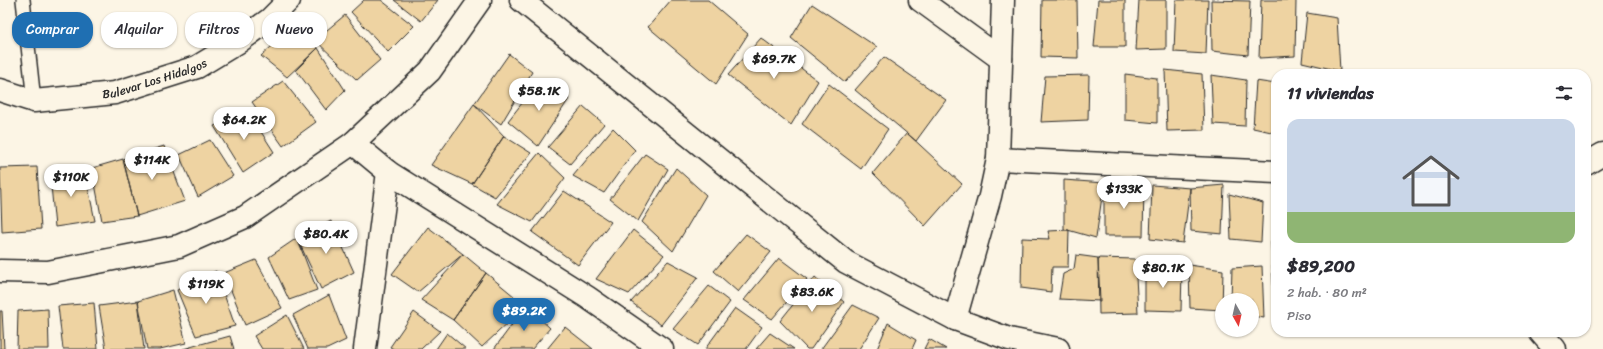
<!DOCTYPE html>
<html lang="es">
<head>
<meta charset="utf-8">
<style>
  :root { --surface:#fff; --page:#f2f2f3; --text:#2b2b33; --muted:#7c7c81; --line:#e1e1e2; --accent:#1f6fb2 }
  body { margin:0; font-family:Sriracha,sans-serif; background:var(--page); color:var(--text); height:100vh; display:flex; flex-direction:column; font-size:15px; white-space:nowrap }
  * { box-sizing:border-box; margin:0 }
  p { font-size:13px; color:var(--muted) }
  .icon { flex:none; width:22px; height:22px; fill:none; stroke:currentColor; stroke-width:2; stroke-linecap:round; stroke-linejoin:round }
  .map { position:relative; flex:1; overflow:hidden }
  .drawer { position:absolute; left:1271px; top:69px; width:320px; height:268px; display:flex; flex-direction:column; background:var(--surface); border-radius:16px; box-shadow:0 1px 3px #0004 }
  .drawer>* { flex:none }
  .top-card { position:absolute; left:12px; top:12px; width:380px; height:36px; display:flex; gap:8px }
  .needle { width:26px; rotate:172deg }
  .buttons { position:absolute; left:1215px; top:293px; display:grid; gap:8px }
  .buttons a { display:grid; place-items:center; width:44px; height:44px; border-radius:50%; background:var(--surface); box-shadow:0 1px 3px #0004; font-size:20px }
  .price { position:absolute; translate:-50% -34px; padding:0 9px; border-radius:14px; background:#fff; color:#222; font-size:13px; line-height:26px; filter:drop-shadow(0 1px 2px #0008) }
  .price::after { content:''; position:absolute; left:50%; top:24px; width:12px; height:9px; margin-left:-6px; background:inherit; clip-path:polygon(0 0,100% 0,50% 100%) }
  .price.on { background:var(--accent); color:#fff }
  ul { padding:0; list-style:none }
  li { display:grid; align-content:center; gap:8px; height:212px; padding:0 16px }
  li+li { border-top:1px solid var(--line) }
  li span { display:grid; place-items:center; height:124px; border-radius:12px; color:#555 }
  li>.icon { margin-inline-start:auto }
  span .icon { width:72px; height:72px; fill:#fffc; stroke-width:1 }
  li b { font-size:17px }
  h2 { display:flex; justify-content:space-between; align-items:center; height:48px; padding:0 16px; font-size:17px }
  .tag { padding:0 14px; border-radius:16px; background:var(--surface); box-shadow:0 1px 3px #0004; font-size:14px; line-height:36px }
  .tag.on { background:var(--accent); color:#fff }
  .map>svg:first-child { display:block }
  .building { fill:#eed3a2; stroke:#2b2b2b }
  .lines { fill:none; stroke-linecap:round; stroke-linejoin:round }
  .service-casing { stroke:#2b2b2b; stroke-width:16 }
  .minor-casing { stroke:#2b2b2b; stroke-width:25 }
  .service { stroke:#fcf5e5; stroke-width:13 }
  .minor { stroke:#fcf5e5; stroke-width:22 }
  .labels { text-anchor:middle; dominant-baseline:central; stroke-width:3; stroke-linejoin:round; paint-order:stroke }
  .street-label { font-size:12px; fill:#2b2b2b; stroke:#fcf5e5 }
</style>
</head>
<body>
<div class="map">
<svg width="1603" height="349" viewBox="0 0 1603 349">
  <rect width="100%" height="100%" fill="#fcf5e5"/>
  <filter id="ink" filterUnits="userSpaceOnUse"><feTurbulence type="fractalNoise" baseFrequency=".025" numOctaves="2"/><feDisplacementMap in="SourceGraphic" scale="8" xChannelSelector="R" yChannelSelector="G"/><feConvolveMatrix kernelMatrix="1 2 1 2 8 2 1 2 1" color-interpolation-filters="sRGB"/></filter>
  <g filter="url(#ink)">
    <path class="building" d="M 364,0 L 381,0 L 414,26 L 388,52 L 351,12 Z
      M 394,0 L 438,0 L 421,21 Z
      M 671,0 L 708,0 L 748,34 L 716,84 L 648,27 Z
      M 1042,0 L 1077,0 L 1078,58 L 1041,57 Z
      M 1098,0 L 1125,0 L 1125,47 L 1094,47 Z
      M 1139,0 L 1166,0 L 1166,49 L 1136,50 Z
      M 1176,0 L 1208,0 L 1206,54 L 1174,52 Z
      M 1211,0 L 1250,1 L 1248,55 L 1212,51 Z
      M 1261,0 L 1296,0 L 1295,56 L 1259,58 Z
      M 812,4 L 877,47 L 845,82 L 791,38 Z
      M 1307,13 L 1337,18 L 1340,71 L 1302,62 Z
      M 345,15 L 380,60 L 357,80 L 315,40 Z
      M 294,26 L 318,48 L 287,77 L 261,56 Z
      M 761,38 L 818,81 L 791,125 L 728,75 Z
      M 318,48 L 345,90 L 326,110 L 296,70 Z
      M 509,54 L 532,72 L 501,124 L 474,104 Z
      M 884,57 L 946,100 L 916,141 L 855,90 Z
      M 1165,70 L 1202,74 L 1204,130 L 1167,131 Z
      M 1125,74 L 1157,78 L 1157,123 L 1125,120 Z
      M 1089,75 L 1088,120 L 1041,122 L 1045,76 Z
      M 1211,75 L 1246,80 L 1245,126 L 1213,124 Z
      M 541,79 L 569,99 L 538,146 L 508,121 Z
      M 283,81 L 316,122 L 283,146 L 252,102 Z
      M 1256,81 L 1276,84 L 1276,133 L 1253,128 Z
      M 829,84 L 888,129 L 861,169 L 802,124 Z
      M 474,104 L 504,136 L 472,184 L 431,165 Z
      M 583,106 L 604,124 L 570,164 L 548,147 Z
      M 247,110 L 274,152 L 243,173 L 214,126 Z
      M 613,128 L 635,150 L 604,193 L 573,176 Z
      M 907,133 L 962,184 L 925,226 L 873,173 Z
      M 504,136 L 531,153 L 495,197 L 472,184 Z
      M 210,140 L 233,176 L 198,197 L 179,155 Z
      M 164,146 L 185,201 L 137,216 L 123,159 Z
      M 539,153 L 565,178 L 532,222 L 497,204 Z
      M 645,154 L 668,169 L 638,221 L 610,199 Z
      M 123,159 L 137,216 L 102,221 L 92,168 Z
      M 37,167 L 41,229 L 2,232 L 0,168 Z
      M 84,167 L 95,221 L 55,227 L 50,175 Z
      M 676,168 L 706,195 L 673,251 L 642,222 Z
      M 1064,180 L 1104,183 L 1096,238 L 1064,229 Z
      M 1104,183 L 1144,186 L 1143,236 L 1104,236 Z
      M 1152,185 L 1190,188 L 1183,243 L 1150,239 Z
      M 1224,185 L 1222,234 L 1191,231 L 1190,188 Z
      M 564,191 L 611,222 L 578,265 L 532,232 Z
      M 1229,194 L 1263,203 L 1261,242 L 1231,239 Z
      M 331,221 L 354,272 L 321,289 L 297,238 Z
      M 428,227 L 463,254 L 418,292 L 392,274 Z
      M 633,230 L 664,255 L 629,294 L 596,279 Z
      M 1069,230 L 1068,267 L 1052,267 L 1051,292 L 1021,288 L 1022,238 L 1050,239 L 1048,231 Z
      M 746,234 L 771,252 L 738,292 L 714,271 Z
      M 297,238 L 317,290 L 289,300 L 269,257 Z
      M 1271,242 L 1276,242 L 1276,298 L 1274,298 Z
      M 463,254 L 486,273 L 453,320 L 421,300 Z
      M 1076,255 L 1098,258 L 1100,301 L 1059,299 L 1063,274 L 1074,269 Z
      M 779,258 L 807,279 L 772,319 L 744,300 Z
      M 1098,258 L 1135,259 L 1138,313 L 1099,314 Z
      M 256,260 L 282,308 L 245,325 L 224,273 Z
      M 668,261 L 698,277 L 661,325 L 631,302 Z
      M 1145,265 L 1182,271 L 1181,311 L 1145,310 Z
      M 1189,265 L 1223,270 L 1222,310 L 1190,308 Z
      M 1262,266 L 1264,318 L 1252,316 L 1252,300 L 1231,300 L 1232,268 Z
      M 216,271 L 235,326 L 196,336 L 177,290 Z
      M 486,273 L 526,306 L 482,347 L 453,320 Z
      M 815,277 L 844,302 L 811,349 L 807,349 L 780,321 Z
      M 709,286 L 730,302 L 698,345 L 673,329 Z
      M 173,290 L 186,343 L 160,349 L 147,349 L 138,301 Z
      M 329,295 L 346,340 L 327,349 L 308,349 L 293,315 Z
      M 138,301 L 144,349 L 106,349 L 99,306 Z
      M 94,303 L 98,349 L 63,349 L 58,306 Z
      M 853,305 L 879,318 L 859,349 L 821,349 Z
      M 526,306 L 550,328 L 532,349 L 494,349 Z
      M 735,308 L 762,327 L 746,349 L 705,349 Z
      M 48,309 L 49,349 L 17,349 L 18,311 Z
      M 0,311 L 2,311 L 4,349 L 0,349 Z
      M 414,312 L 440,331 L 421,349 L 394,349 L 390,347 Z
      M 287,315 L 304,349 L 262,349 L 254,336 Z
      M 888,323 L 916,340 L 912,349 L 877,349 Z
      M 565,327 L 593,349 L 547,349 Z
      M 447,333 L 466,349 L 436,349 Z
      M 770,333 L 794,349 L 756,349 Z
      M 230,336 L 234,349 L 183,349 Z
      M 929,339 L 946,349 L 924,349 Z"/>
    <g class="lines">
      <defs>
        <path id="service" d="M 23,0 L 34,101"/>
        <g id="minor">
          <path d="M 521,0 L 846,262 L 955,319 L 1009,339 L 1058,349"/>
          <path d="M 920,0 L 1001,59"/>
          <path id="s1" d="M 0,90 L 34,101 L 115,93 L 197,67 L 240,41 L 270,19 L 289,0"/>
          <path d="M 353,143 L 388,172 L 587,297 L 662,349"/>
          <path d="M 998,159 L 1276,172"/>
          <path d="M 1586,164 L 1603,154"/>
          <path d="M 0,271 L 48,272 L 179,246 L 245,217 L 353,143 L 430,71 L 480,0"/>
          <path d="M 955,319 L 990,196 L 998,159 L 1003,0"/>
          <path d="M 1540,332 L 1555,349"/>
          <path d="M 365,349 L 388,172"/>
        </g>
      </defs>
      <use href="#service" class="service-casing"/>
      <use href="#minor" class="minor-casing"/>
      <use href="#service" class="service"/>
      <use href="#minor" class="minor"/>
    </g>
  </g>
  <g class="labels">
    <g class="street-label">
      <text stroke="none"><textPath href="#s1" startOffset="159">Bulevar Los Hidalgos</textPath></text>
    </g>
  </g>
</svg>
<div class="buttons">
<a><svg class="needle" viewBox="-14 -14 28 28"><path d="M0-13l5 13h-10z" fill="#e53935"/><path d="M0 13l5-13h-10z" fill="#7c7c81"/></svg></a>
</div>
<b class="price" style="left:774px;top:80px">$69.7K</b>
<b class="price" style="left:539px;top:112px">$58.1K</b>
<b class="price" style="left:244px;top:141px">$64.2K</b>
<b class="price" style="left:152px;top:181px">$114K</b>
<b class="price" style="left:71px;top:198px">$110K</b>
<b class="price" style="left:1124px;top:210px">$133K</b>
<b class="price" style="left:326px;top:255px">$80.4K</b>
<b class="price" style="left:1163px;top:289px">$80.1K</b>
<b class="price" style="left:206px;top:305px">$119K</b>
<b class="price" style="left:812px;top:313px">$83.6K</b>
<b class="price on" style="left:524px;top:332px">$89.2K</b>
<div class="top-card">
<a class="tag on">Comprar</a>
<a class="tag">Alquilar</a>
<a class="tag">Filtros</a>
<a class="tag">Nuevo</a>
</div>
<section class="drawer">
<h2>11 viviendas<svg class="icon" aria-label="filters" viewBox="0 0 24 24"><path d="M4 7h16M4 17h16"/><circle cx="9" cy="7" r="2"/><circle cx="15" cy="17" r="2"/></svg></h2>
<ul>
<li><span style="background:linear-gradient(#c9d6e8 75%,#8fb573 0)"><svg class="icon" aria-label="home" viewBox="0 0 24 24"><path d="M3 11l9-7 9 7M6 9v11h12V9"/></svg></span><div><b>$89,200</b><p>2 hab. · 80 m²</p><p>Piso</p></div></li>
</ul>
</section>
</div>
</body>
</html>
